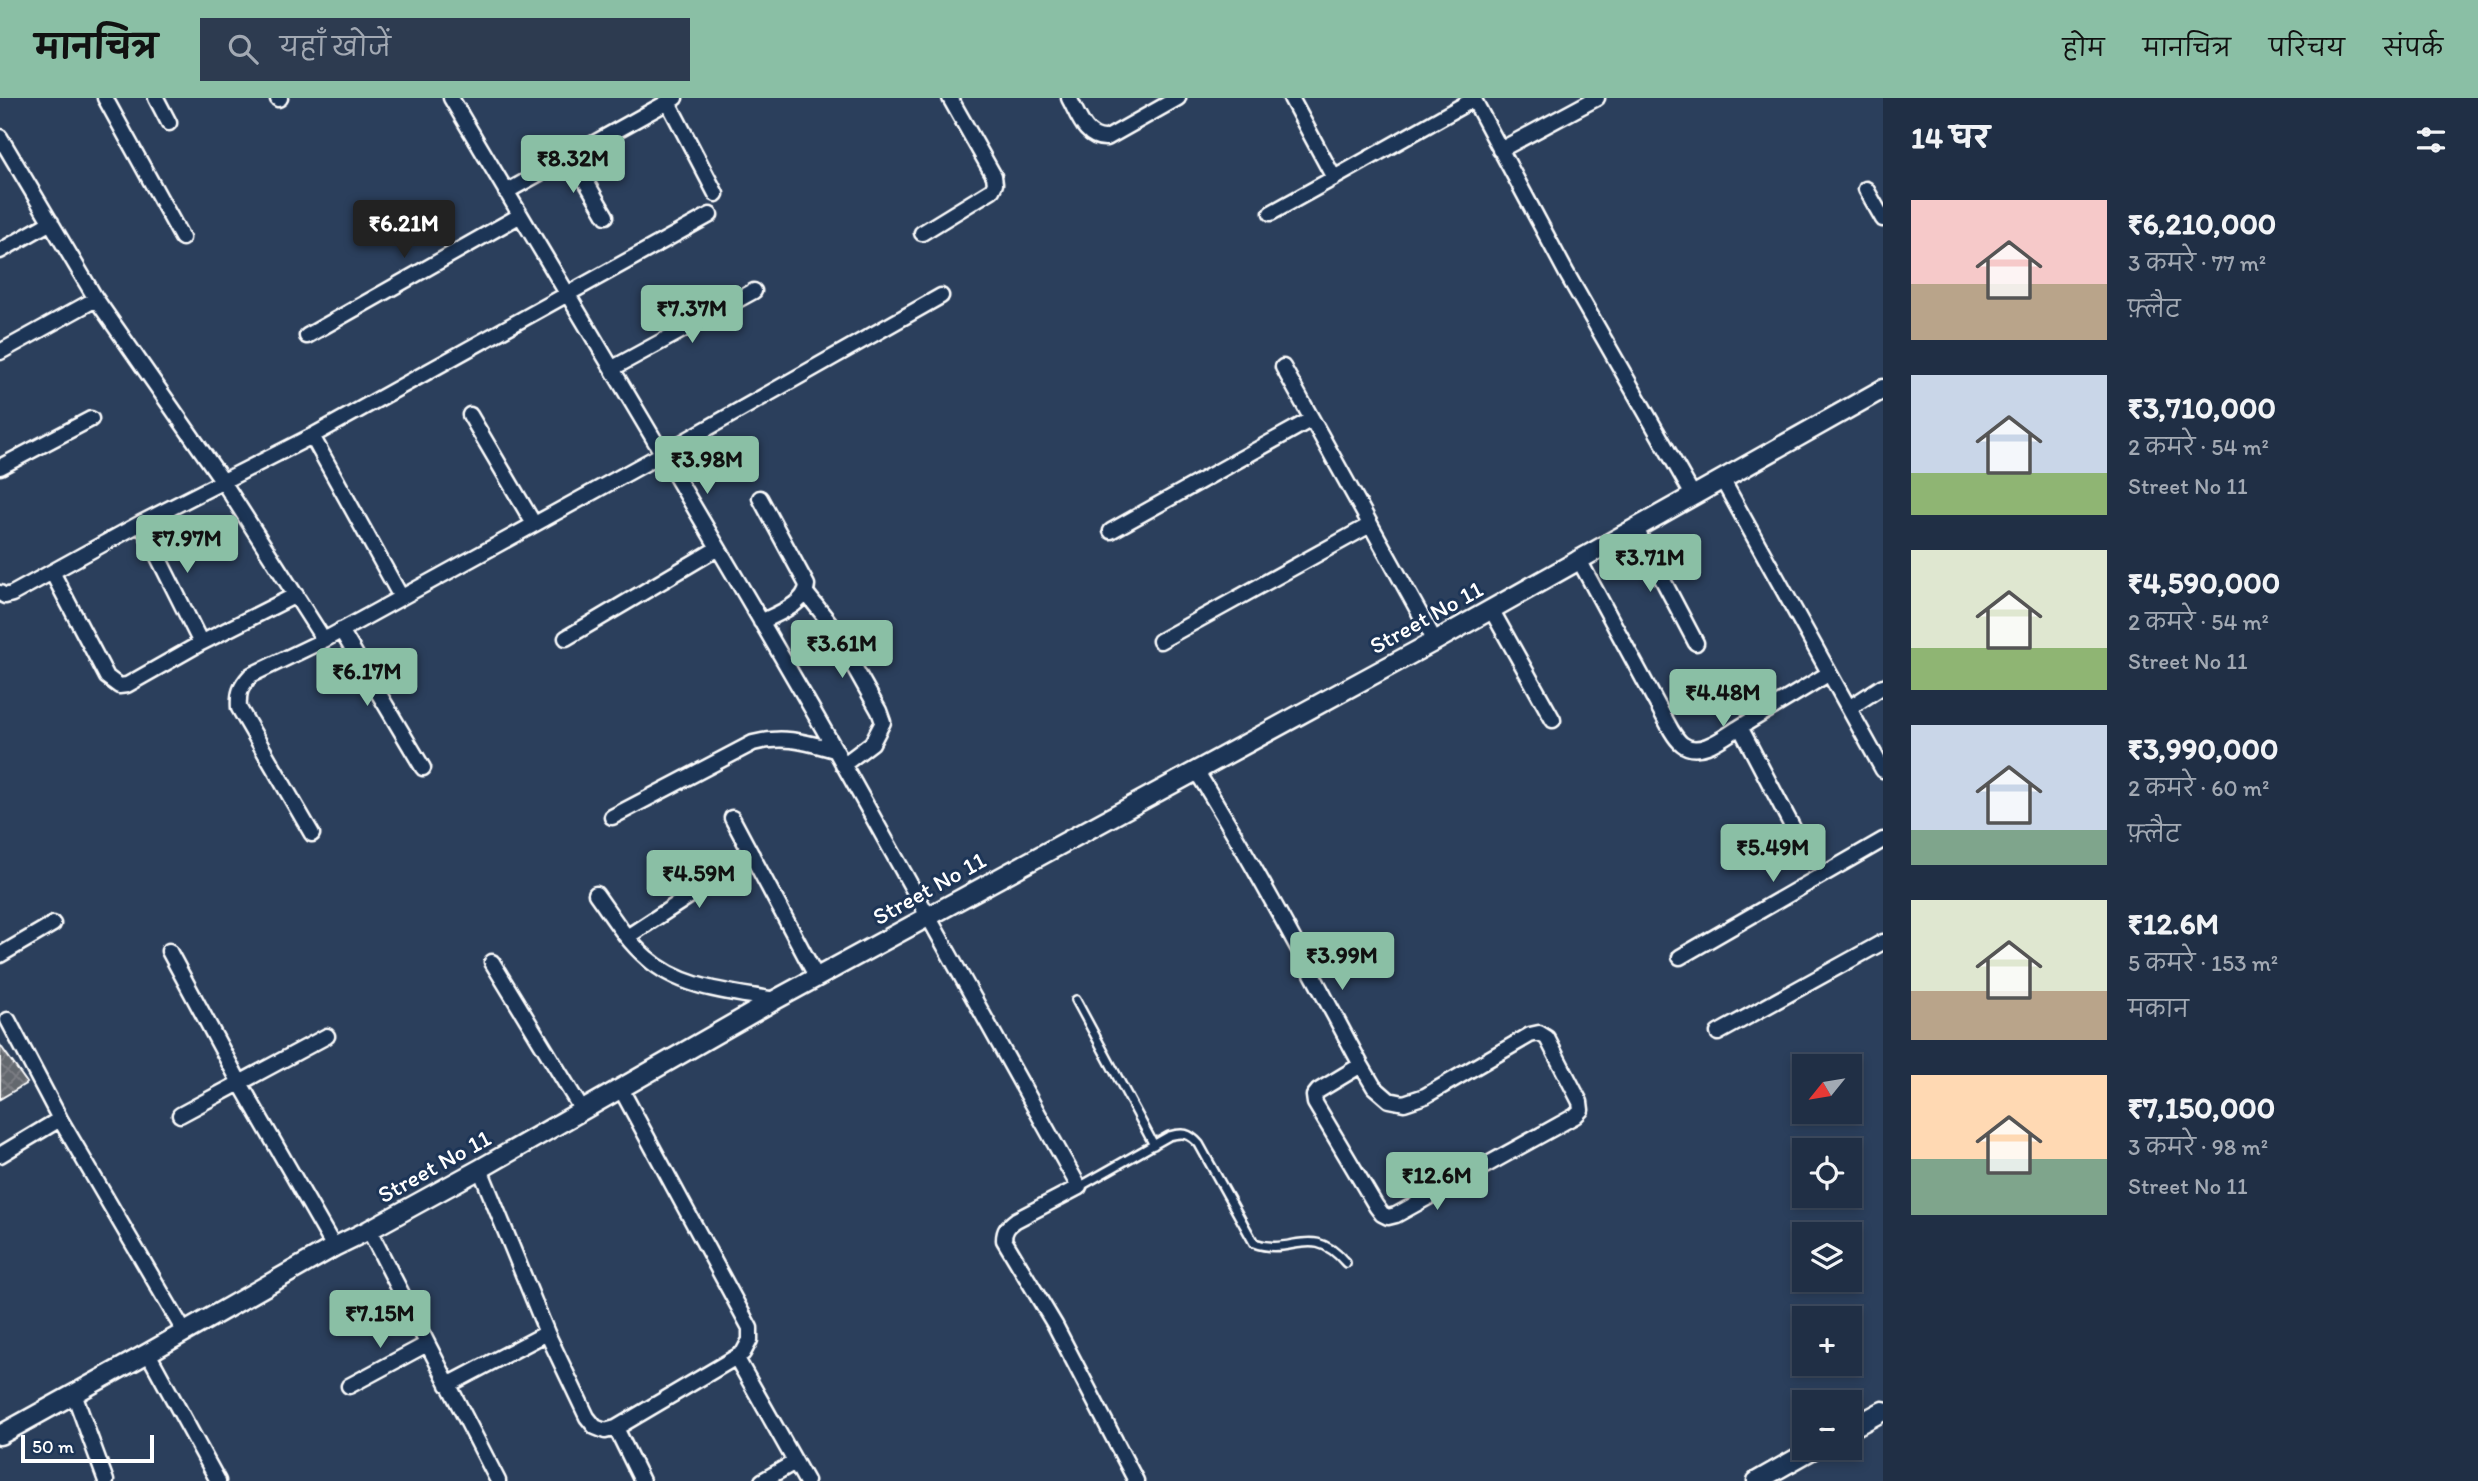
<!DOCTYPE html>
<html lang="hi">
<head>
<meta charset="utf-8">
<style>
  :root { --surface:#202f45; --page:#2d3b50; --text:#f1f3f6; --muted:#a2a9b3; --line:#3d4a5e; --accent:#8abfa5 }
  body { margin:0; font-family:Itim,"Playpen Sans Deva",sans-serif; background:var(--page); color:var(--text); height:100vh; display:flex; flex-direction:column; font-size:26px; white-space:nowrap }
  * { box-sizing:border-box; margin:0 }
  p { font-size:23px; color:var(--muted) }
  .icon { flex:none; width:38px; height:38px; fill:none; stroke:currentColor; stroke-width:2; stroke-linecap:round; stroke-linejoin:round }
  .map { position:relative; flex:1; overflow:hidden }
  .side { display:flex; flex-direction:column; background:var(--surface); width:595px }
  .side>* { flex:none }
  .needle { width:46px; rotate:240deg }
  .fabs { position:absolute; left:1792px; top:956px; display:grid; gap:14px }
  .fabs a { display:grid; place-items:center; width:70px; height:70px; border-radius:0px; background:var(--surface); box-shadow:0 4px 10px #0003,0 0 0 2px var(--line); font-size:35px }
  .scale { position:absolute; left:21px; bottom:18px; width:133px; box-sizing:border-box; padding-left:7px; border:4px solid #fff; border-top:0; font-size:19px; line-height:24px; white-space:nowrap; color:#fff; -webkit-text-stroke:5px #1d3557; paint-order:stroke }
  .price { position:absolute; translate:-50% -60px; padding:0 16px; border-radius:7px; background:var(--accent); color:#111; font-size:23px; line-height:46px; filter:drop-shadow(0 2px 4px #0008) }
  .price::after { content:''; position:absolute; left:50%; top:42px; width:21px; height:16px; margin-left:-10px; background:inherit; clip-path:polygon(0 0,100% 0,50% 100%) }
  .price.on { background:#222; color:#fff }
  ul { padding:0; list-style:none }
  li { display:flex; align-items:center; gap:21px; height:175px; padding:0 28px }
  li span { display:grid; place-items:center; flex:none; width:196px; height:140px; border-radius:0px; color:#555 }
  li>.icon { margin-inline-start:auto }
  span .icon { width:84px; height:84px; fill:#fffc; stroke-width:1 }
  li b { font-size:30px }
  h2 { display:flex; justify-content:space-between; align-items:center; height:84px; padding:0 28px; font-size:30px }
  header { display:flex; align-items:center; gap:42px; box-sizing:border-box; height:98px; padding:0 35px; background:var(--accent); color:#111 }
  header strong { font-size:33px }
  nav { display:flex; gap:38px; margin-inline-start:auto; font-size:24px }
  .search { width:490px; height:63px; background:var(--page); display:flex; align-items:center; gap:18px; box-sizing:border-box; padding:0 24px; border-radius:0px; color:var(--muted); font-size:26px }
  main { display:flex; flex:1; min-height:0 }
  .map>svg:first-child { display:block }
  .building { fill:url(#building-cross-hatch); stroke:#fff; stroke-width:2 }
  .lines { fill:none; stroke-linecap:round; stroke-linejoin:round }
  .service-casing { stroke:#fff; stroke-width:12 }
  .minor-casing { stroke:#fff; stroke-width:19 }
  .tertiary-casing { stroke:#fff; stroke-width:23 }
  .service { stroke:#1d3557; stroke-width:7 }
  .minor { stroke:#1d3557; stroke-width:14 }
  .tertiary { stroke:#1d3557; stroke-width:18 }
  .labels { text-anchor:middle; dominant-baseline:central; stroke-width:6; stroke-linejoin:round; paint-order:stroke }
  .street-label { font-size:24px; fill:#fff; stroke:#1d3557 }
</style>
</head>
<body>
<header>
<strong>मानचित्र</strong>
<div class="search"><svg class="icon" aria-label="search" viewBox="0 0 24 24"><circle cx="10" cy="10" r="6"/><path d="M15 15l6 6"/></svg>यहाँ खोजें</div>
<nav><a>होम</a><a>मानचित्र</a><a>परिचय</a><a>संपर्क</a></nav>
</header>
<main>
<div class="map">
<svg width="1883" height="1383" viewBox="0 0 1883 1383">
  <defs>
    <pattern id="building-cross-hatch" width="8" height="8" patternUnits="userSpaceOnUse" patternTransform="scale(1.75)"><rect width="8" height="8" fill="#64676e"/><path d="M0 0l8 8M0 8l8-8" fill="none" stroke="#7b7e84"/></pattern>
  </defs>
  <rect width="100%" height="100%" fill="#2b3f5c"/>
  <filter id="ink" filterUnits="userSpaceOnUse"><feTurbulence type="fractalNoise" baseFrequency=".0143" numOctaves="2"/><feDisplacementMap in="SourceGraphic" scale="14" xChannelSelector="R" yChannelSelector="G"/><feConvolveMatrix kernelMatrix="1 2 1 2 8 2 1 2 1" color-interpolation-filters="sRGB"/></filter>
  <g filter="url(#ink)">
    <path class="building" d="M 0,947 L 27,985 L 0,1001 Z"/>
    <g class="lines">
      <defs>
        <path id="service" d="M 1076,902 L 1154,1047
          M 1079,1089 L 1169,1038 C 1183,1034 1189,1035 1199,1046 L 1254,1145 C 1292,1159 1311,1124 1346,1165"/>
        <path id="minor" d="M 105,0 L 182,140
          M 156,0 L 169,25
          M 451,0 C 579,217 711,433 836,653 C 917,798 998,944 1079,1089 L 1016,1122 C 1008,1128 1004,1132 1004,1142 L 1055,1227 L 1136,1383
          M 1069,0 C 1078,16 1085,42 1107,40 L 1178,0
          M 1291,0 L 1334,80 L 1474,1
          M 1473,0 L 1567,176 L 1694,399
          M 278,1 L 280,0
          M 668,4 L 716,96
          M 0,39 L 96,201 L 0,254
          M 1500,52 L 1597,0
          M 571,58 L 606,118
          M 1866,91 L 1883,121
          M 506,94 L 675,0
          M 1271,115 L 1334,80
          M 922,135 L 992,92 L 995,86 L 994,78 L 950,0
          M 0,153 L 51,124
          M 96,201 L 222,382 L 324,542
          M 307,238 L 519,118
          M 1283,269 L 1435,543
          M 613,270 L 754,193
          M 470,317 L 534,426
          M 312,338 L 401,499
          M 0,369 L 91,321
          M 1722,381 L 1883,672
          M 760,400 L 807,487 C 806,506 776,516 761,524
          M 141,425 L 201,545
          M 1635,429 L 1696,545
          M 1111,433 L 1312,321
          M 1578,460 L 1671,632 C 1674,637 1678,643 1682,646 C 1699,660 1725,638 1740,629
          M 52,474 L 107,579 L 119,588 L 127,587 L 201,545 L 296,497
          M 0,495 L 5,498 L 12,496 L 141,425 L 312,338 L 710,117
          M 806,495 L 829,524 L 879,613 L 883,624 L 872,645 L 843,667
          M 1491,511 L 1553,622
          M 341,532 L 423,670
          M 566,540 L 718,450
          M 1160,543 L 1370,427
          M 1849,610 L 1883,588
          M 1197,674 C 1256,769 1308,868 1361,967 L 1374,989 L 1389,1002 L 1404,1005 L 1425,998 L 1530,937 L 1539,935 L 1547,940 L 1580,1004 L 1581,1012 L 1575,1018 L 1396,1117 L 1388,1119 L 1382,1116 L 1376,1108 L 1315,1005 L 1314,998 L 1318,993 L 1361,967
          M 612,719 L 753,645 C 785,637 805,644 835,652
          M 732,720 L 817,880
          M 1794,732 L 1740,629 L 1828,576
          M 312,736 L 239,610 C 238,595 240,589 251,577 L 324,542 L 662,356 L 941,198
          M 596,796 C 612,818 626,842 647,860 C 681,891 732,894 775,902
          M 627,839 L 752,757
          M 169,853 L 240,985 L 334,1149
          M 0,857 L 53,826
          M 1680,859 L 1883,742
          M 492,864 L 582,1012
          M 8,922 L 60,1021 L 185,1235
          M 1718,935 L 1883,844
          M 180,1017 L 327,938
          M 0,1057 L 60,1021
          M 480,1071 L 547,1235
          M 369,1132 L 498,1383
          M 148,1255 L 218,1383
          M 736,1259 L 806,1383
          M 448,1287 L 547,1235 L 587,1319 L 595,1329 L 605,1333 L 616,1330 L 743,1255 L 750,1242 L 750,1230 L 621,991
          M 349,1288 L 427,1246
          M 74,1296 L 106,1383
          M 616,1330 L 642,1383
          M 762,1383 L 795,1364"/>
        <path id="tertiary" d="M 1850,1331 L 1883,1313
          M 0,1337 L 148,1255 L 334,1149 L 369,1132 L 480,1071 L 775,902 L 1435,543 L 1883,291
          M 1757,1383 L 1817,1349"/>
      </defs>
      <use href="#service" class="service-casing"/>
      <use href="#minor" class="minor-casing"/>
      <use href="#tertiary" class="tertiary-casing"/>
      <use href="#service" class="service"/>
      <use href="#minor" class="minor"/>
      <use href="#tertiary" class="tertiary"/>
    </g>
  </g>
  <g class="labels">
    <g class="street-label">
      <text transform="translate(1426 519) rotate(-29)">Street No 11</text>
      <text transform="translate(929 790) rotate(-29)">Street No 11</text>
      <text transform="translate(434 1068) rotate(-29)">Street No 11</text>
    </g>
  </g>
</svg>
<div class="fabs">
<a><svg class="needle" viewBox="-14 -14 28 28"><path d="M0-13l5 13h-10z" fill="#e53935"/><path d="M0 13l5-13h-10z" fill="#a2a9b3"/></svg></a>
<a><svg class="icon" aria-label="locate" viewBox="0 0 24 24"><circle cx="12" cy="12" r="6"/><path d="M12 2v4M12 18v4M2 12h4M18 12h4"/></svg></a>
<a><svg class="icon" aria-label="layers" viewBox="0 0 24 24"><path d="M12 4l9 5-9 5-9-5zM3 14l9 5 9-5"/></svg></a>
<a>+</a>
<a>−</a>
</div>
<div class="scale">50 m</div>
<b class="price" style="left:573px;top:97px">₹8.32M</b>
<b class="price on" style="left:404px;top:162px">₹6.21M</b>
<b class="price" style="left:692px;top:247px">₹7.37M</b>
<b class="price" style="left:707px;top:398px">₹3.98M</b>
<b class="price" style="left:187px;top:477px">₹7.97M</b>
<b class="price" style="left:1650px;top:496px">₹3.71M</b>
<b class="price" style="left:842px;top:582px">₹3.61M</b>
<b class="price" style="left:367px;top:610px">₹6.17M</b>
<b class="price" style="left:1723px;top:631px">₹4.48M</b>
<b class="price" style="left:1773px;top:786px">₹5.49M</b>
<b class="price" style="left:699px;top:812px">₹4.59M</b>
<b class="price" style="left:1342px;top:894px">₹3.99M</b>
<b class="price" style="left:1437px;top:1114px">₹12.6M</b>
<b class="price" style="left:380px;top:1252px">₹7.15M</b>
</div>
<section class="side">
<h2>14 घर<svg class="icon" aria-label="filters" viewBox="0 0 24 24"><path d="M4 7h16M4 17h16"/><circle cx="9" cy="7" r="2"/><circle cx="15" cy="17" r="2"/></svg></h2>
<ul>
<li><span style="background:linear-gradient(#f6c9c9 60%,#b9a48a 0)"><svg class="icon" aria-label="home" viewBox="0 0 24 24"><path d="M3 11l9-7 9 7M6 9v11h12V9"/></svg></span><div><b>₹6,210,000</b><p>3 कमरे · 77 m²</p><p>फ़्लैट</p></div></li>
<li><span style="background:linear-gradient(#c9d6e8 70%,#8fb573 0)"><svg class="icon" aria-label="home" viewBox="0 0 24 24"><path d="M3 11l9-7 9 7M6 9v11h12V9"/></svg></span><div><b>₹3,710,000</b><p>2 कमरे · 54 m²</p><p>Street No 11</p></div></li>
<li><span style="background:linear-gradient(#dfe7d0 70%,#8fb573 0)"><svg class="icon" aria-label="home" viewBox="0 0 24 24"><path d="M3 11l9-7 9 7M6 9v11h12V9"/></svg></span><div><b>₹4,590,000</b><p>2 कमरे · 54 m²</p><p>Street No 11</p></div></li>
<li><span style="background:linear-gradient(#c9d6e8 75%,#7fa58c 0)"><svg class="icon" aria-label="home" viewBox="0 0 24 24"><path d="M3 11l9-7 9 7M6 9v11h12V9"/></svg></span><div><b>₹3,990,000</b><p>2 कमरे · 60 m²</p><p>फ़्लैट</p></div></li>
<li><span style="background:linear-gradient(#dfe7d0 65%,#b9a48a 0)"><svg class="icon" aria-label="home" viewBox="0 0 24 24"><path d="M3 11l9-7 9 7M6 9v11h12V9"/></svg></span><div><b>₹12.6M</b><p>5 कमरे · 153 m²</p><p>मकान</p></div></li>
<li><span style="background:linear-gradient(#ffd9b3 60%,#7fa58c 0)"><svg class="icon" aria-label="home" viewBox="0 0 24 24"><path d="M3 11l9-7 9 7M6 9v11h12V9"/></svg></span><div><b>₹7,150,000</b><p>3 कमरे · 98 m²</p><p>Street No 11</p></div></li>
</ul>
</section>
</main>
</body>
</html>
